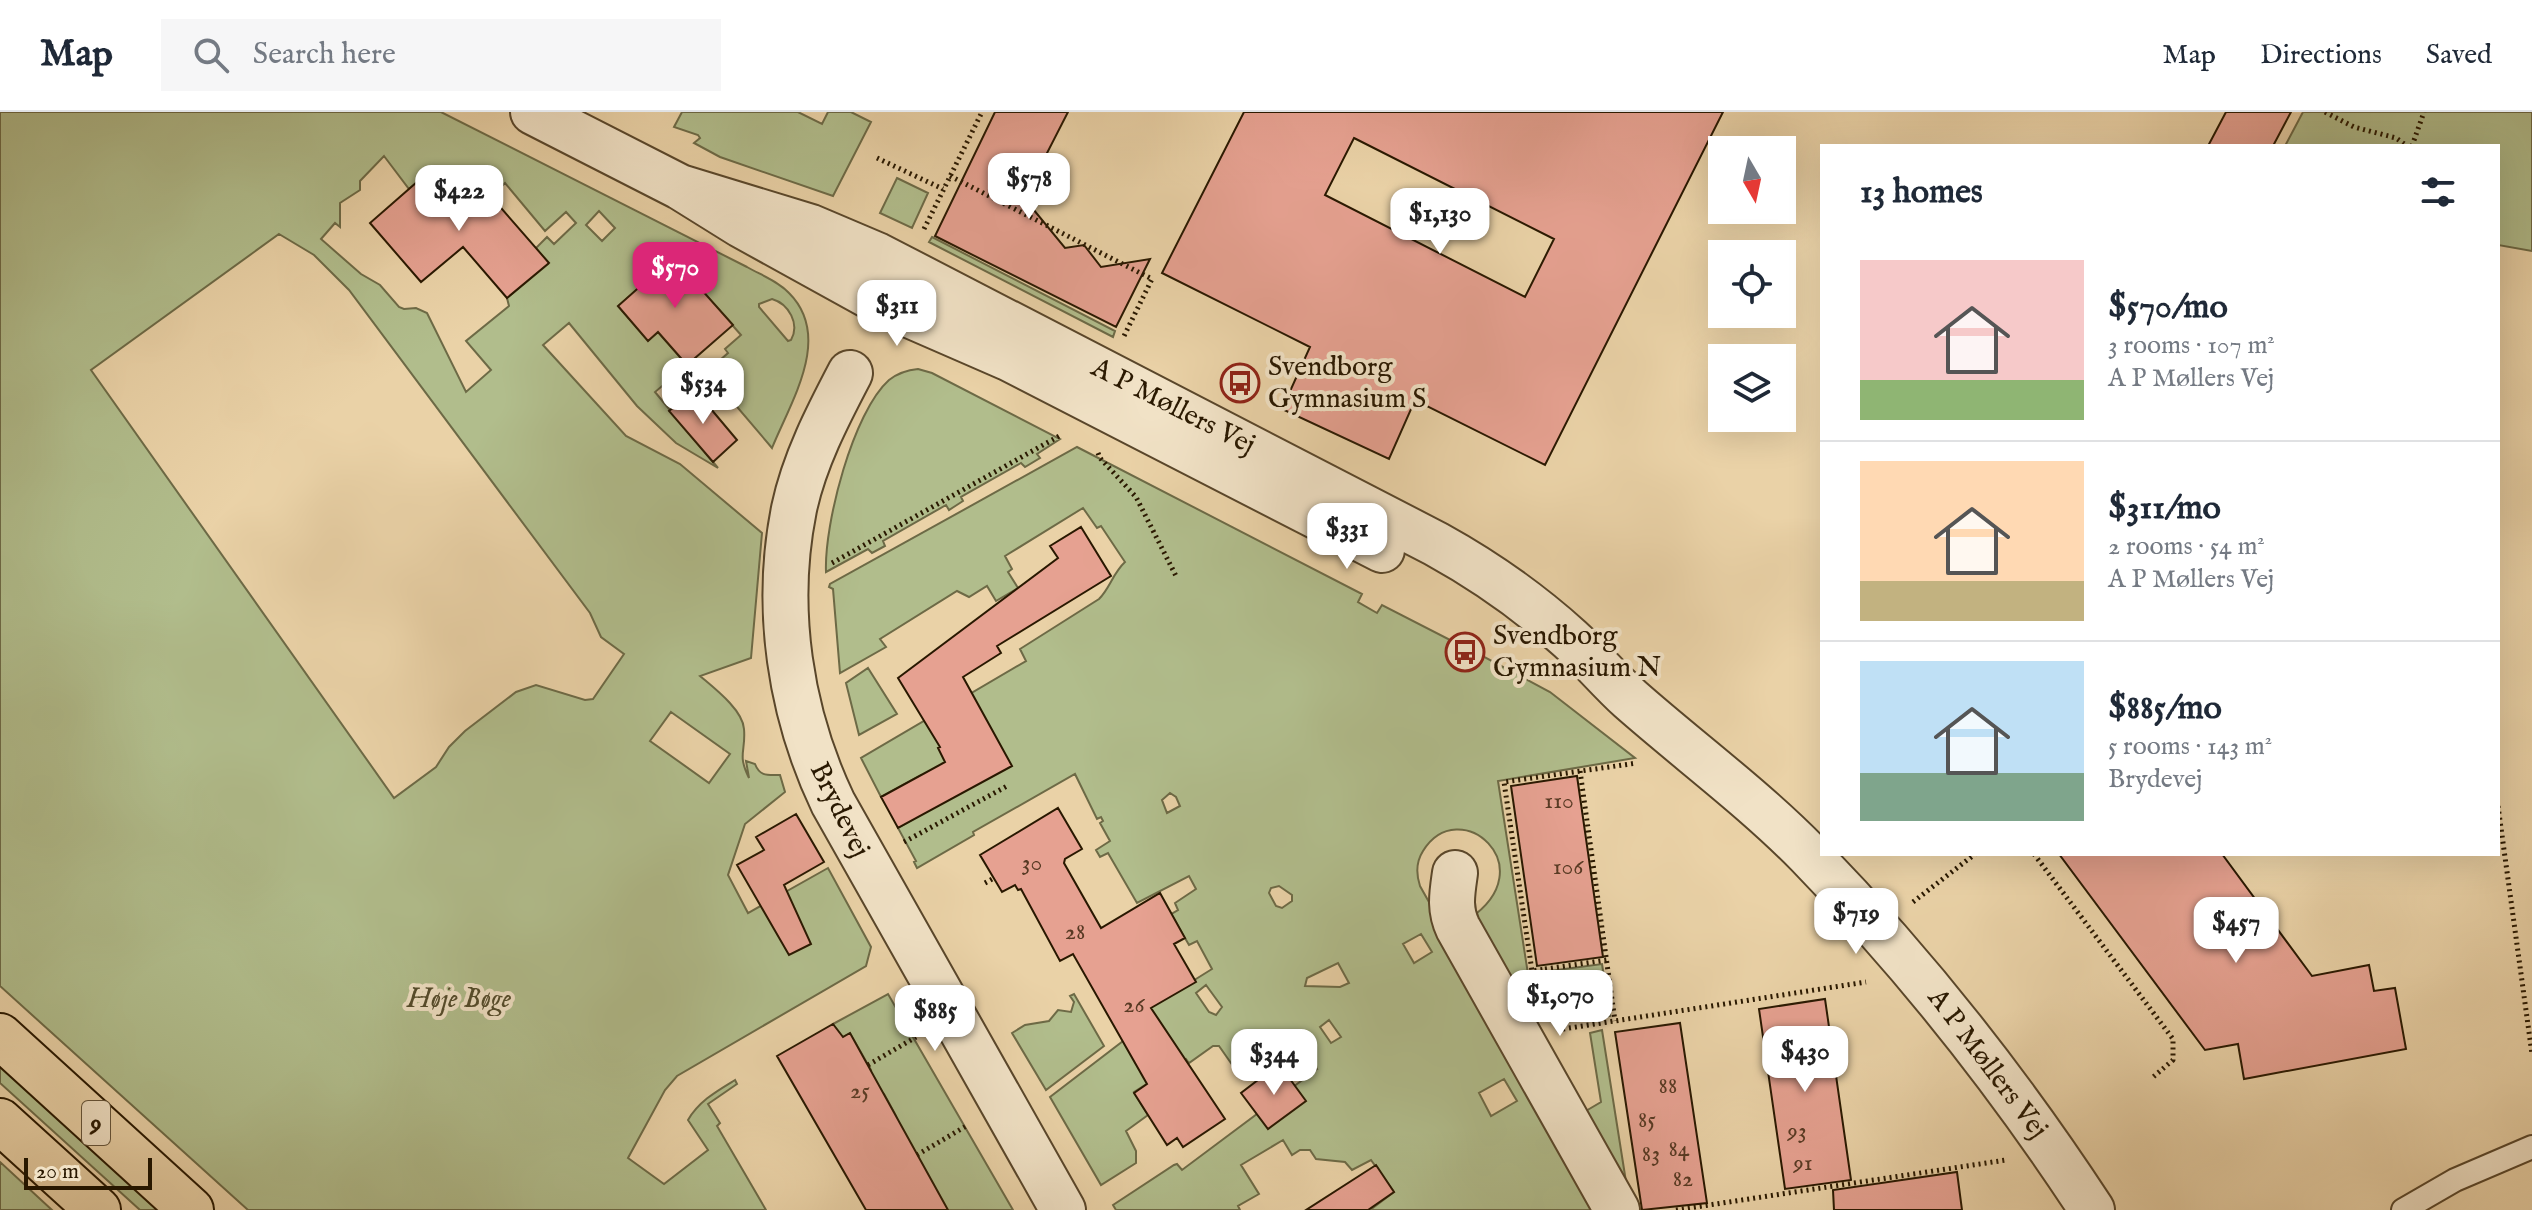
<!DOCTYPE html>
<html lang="en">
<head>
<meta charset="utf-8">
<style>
  :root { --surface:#fff; --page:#f6f6f7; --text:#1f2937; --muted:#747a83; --line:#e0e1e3; --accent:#db2777 }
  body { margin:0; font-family:"IM FELL English",serif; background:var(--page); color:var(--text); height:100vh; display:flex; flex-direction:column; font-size:30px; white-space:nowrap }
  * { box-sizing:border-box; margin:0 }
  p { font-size:26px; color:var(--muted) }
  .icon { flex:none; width:44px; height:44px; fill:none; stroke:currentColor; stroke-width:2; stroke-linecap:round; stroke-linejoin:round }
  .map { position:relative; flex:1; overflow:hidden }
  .side { position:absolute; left:1820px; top:32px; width:680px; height:712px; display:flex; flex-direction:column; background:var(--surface); border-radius:0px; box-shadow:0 8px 32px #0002 }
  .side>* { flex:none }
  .needle { width:52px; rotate:171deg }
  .tools { position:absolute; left:1708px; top:24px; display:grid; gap:16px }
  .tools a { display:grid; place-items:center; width:88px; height:88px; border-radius:0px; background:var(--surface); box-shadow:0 8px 32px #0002; font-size:40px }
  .scale { position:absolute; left:24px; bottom:20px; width:128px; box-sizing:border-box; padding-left:8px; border:4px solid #291800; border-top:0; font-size:22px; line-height:28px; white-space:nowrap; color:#291800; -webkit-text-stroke:6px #f1e2c6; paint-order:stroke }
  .price { position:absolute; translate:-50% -68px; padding:0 18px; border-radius:16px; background:#fff; color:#222; font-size:26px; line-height:52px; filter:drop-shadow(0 2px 4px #0008) }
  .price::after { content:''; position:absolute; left:50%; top:48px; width:24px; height:18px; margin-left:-12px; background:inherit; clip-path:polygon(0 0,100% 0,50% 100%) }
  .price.selected { background:var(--accent); color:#fff }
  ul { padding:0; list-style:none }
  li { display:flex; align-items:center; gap:24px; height:200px; padding:0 40px }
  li+li { border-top:2px solid var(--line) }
  li span { display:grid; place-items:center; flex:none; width:224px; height:160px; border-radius:0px; color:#555 }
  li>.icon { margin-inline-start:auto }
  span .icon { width:96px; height:96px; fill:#fffc; stroke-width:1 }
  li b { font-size:34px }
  h2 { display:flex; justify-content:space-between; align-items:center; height:96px; padding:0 40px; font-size:34px }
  header { display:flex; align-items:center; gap:48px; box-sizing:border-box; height:112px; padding:0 40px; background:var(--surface); border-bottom:2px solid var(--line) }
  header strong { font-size:38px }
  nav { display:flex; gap:44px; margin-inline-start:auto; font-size:28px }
  .search { width:560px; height:72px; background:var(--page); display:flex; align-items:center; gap:20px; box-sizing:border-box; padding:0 28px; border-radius:0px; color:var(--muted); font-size:30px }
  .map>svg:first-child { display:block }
  .green { fill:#b1bd8c; stroke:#6d6a46; stroke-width:2; fill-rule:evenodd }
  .building { fill:#e6a191; stroke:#291800; stroke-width:2; fill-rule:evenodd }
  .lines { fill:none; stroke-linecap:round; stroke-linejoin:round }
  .service-casing { stroke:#59462a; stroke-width:26 }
  .minor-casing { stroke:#59462a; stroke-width:48 }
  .tertiary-casing { stroke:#59462a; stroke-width:48 }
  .primary-casing { stroke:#291800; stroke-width:48 }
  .path { stroke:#291800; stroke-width:5; stroke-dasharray:2 4; stroke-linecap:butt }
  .service { stroke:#f1e2c6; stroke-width:22 }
  .minor { stroke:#f1e2c6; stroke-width:44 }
  .tertiary { stroke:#f1e2c6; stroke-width:44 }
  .primary { stroke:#ead2a7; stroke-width:44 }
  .labels { text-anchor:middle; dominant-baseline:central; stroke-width:8; stroke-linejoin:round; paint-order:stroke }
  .number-label { font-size:24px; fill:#583a24 }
  .shield { fill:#f1e2c6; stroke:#65553b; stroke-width:2 }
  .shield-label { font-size:26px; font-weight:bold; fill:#291800 }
  .poi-label { font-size:28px; fill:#291800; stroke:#f1e2c6; text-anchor:start }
  .street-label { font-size:28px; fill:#291800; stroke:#f1e2c6 }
  .park-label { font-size:28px; font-style:italic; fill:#524a2a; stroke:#f1e2c6 }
</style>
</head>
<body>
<header>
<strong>Map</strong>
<div class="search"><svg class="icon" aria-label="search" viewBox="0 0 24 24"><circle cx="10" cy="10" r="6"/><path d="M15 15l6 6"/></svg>Search here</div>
<nav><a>Map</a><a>Directions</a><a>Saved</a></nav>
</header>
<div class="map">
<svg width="2532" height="1098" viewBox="0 0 2532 1098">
  <rect width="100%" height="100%" fill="#ead2a7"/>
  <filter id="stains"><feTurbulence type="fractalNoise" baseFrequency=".0025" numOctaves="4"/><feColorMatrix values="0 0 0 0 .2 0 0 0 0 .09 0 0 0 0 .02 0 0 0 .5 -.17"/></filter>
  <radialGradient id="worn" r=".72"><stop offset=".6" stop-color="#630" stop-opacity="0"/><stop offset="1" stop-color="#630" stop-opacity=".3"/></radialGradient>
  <path class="green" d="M 0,0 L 441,0 L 747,155 C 761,163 778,169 789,181 C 833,225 791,289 772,336 L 727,283 L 718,292 L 702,273 L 714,261 L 711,256 L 728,241 L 725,237 L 741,223 L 667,139 L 644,159 L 650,167 L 618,194 L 648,228 L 658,220 L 687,253 L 655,280 L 718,356 L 676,331 L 637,294 L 569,211 L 543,233 L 626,324 L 680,352 L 762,421 L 751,546 L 700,564 C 714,576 743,598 744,617 C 746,640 737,642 749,666 L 746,649 L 755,652 C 760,665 768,663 780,663 L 785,680 L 745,712 L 728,763 L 748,801 L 828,756 L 871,835 L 866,854 L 677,964 L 665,978 L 628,1046 L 664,1072 L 708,1038 L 688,1008 C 699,989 717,979 735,968 L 737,972 L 708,992 L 720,1011 L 717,1014 L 766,1098 L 248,1098 L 0,874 ZM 384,44 L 409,77 C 433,57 462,47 492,61 L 487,64 L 498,78 L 505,71 L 545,119 L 566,100 L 576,111 L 554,132 L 547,125 L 536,136 L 548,152 L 507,186 L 509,194 L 466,229 L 491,258 L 466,280 L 427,201 L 416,196 L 404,197 L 399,195 L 380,173 L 361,162 L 321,127 L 335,111 L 340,115 L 340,91 L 360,78 L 360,69 ZM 599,99 L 615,116 L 602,129 L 586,113 ZM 279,122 L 314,143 L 349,178 L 590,501 L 601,525 L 624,542 L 593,587 L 585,588 L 536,573 L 516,580 L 465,619 L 449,635 L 436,655 L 394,686 L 91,258 ZM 772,187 C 789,192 800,212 791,228 L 788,229 L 759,195 L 759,192 ZM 671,600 L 730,642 L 709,671 L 650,629 Z
    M 682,0 L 798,0 L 822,12 L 828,0 L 851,0 L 871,10 L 833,84 L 720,45 L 694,31 L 700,26 L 698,23 L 674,15 Z
    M 2303,0 L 2532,0 L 2532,139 L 2498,133 L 2498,34 L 2285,34 Z
    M 897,66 L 928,81 L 912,116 L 880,101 Z
    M 932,125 L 1115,219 L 1113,225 L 929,130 Z
    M 918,257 L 932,261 L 1060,327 L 1037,342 L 1040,346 L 1025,355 L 1021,351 L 961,385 L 963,389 L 949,398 L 946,393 L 883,429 L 885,434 L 872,441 L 868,437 L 826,460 C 824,412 853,300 889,268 C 898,261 907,258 918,257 Z
    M 1077,335 L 1362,482 L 1358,490 L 1377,501 L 1382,493 L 1456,531 L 1452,539 L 1472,549 L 1477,541 L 1550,580 L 1635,646 L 1498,669 L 1528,862 L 1542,861 L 1544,868 L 1507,874 L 1469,807 C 1546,755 1459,680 1423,739 C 1416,750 1416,762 1420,774 L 1602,1098 L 1370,1098 L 1394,1080 L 1371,1048 L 1352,1058 L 1345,1050 L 1316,1047 L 1310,1038 L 1300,1038 L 1292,1043 L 1283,1028 L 1241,1053 L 1259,1082 L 1238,1094 L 1240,1098 L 1116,1098 L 1113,1093 L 1174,1053 L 1177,1052 L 1182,1058 L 1317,957 L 1300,934 L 1284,925 L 1264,931 L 1264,935 L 1272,943 L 1240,964 L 1219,934 L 1213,934 L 1189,951 L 1186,947 L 1134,980 L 1148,1003 L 1126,1019 L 1136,1039 L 1136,1051 L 1101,1073 L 1050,985 L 1123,929 L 1148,897 L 1212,857 L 1197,829 L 1189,833 L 1174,807 L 1149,815 L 1178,798 L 1175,791 L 1196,777 L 1189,764 L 1137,791 L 1108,741 L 1100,745 L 1096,738 L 1110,729 L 1100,711 L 1103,709 L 1101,705 L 1097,707 L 1075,662 L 973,720 L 974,723 L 917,756 L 914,750 L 916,749 L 898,716 L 938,693 L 921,663 L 881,685 L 861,646 L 1026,549 L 1020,537 L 1099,487 C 1110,476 1113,461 1125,450 L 1101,414 L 1097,416 L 1083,396 L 1005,444 L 1012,457 L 1008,460 L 1018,476 L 996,489 L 987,474 L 969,485 L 957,479 L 880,527 L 886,535 L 840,561 L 833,477 L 829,475 L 830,472 ZM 1170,681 L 1176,685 L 1180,694 L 1167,701 L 1162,688 ZM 1279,774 L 1292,783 L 1292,789 L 1282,796 L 1276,794 L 1269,781 L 1271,776 ZM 1421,822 L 1432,840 L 1414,851 L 1403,832 ZM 1338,851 L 1349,871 L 1340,875 L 1305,874 L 1307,866 ZM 1206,873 L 1222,895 L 1216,903 L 1209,900 L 1196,881 ZM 1329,908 L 1341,925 L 1331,931 L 1320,915 ZM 1504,967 L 1517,989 L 1491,1004 L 1479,981 Z
    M 868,556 L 897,602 L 859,623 L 846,571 Z
    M 1602,852 L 1610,904 L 1588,907 L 1582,863 L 1551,867 L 1549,859 Z
    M 888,882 L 1013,1098 L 936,1098 L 895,1002 L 884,982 L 862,965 L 871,958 L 850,921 L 841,926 L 833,912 Z
    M 1074,882 L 1104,934 L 1046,978 L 1012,921 L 1025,913 L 1049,909 L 1058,898 L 1071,900 L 1074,890 L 1070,884 Z
    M 1602,918 L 1630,1095 L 1579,1003 L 1601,990 L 1590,921 Z
    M 0,945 L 169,1098 L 140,1098 L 0,971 Z
    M 0,1050 L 52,1098 L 0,1098 Z"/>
  <path class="building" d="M 995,0 L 1068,0 L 1024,86 L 1065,136 L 1084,133 L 1101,155 L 1150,147 L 1116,215 L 935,124 Z
    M 1244,0 L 1723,0 L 1545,353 L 1415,288 L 1389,347 L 1282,297 L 1310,235 L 1162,161 ZM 1354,26 L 1554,127 L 1525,185 L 1325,83 Z
    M 2226,0 L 2291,0 L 2273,34 L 2208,34 Z
    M 452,60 L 464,75 L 475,66 L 549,151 L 507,186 L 463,135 L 421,170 L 370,111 L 417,70 L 427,82 Z
    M 667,139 L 733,213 L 687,253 L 658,220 L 648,229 L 618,194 L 645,170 L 638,164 Z
    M 695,278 L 737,328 L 713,350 L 669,299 Z
    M 1081,415 L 1111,464 L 997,534 L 1001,541 L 963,565 L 1012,654 L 898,716 L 881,685 L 945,650 L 938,636 L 940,635 L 898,566 L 1058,446 L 1050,434 Z
    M 1577,664 L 1603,845 L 1537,854 L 1511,674 Z
    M 1058,696 L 1082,737 L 1065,747 L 1064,751 L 1101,816 L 1160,781 L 1185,826 L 1174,832 L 1196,870 L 1151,896 L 1225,1007 L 1183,1035 L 1177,1026 L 1167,1033 L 1134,981 L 1147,972 L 1073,842 L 1060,849 L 1021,777 L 1018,778 L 1015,773 L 1002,780 L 980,743 Z
    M 796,702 L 824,750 L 784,773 L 811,832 L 789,843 L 737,753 L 764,738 L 756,725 Z
    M 2059,742 L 2222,742 L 2312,864 L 2369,853 L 2374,879 L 2395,876 L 2406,937 L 2244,967 L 2238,932 L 2205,938 Z
    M 1825,887 L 1851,1068 L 1785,1077 L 1759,897 Z
    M 1680,911 L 1707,1091 L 1642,1098 L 1615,920 Z
    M 833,912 L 843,925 L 850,921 L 948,1098 L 866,1098 L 777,944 Z
    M 1279,952 L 1306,989 L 1268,1017 L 1241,981 Z
    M 1376,1053 L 1394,1080 L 1368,1098 L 1306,1098 Z
    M 1957,1060 L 1962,1098 L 1834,1098 L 1833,1078 Z"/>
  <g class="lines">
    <defs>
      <path id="service" d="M 2403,1098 L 2455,1068 L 2532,1035"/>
      <path id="minor" d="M 850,261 C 828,303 804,349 794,397 C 774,496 790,601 833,691 L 1063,1098
        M 1455,761 C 1452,782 1449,797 1458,816 L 1617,1098"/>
      <path id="tertiary" d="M 533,0 L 680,75 L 741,113 L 884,192 L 1008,246 L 1382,438
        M 680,75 L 811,115 L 877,143 L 1436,432 C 1485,459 1529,490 1570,527 C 1591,546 1609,568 1630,587 C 1689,639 1753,686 1808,742 C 1914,851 2009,971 2092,1098"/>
      <path id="primary" d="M 0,924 L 191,1098
        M 0,1009 L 98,1098"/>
    </defs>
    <use href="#service" class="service-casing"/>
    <use href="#minor" class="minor-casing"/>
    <use href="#tertiary" class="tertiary-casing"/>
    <use href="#primary" class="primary-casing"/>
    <path class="path" d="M 2325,0 L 2354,15 L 2396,26 L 2407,34
      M 2412,34 L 2424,0
      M 877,46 L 943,77
      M 950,64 L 1152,167 L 1124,224
      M 924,117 L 982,0
      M 1098,341 L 1100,346 L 1136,385 L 1176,464
      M 832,451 L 1061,323
      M 1580,659 L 1615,909
      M 2498,694 L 2532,942
      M 904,730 L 1009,673
      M 2034,742 L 2173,927 L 2173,948 L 2152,966
      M 985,771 L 994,766
      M 1913,790 L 1975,742
      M 1545,857 L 1607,848
      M 1550,884 L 1545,857 L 1532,859 L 1504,670 L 1637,651
      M 1563,917 L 1866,870
      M 868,953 L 916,925
      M 917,1043 L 968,1013
      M 1676,1098 L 2006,1048"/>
    <use href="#service" class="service"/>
    <use href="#minor" class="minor"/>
    <use href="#tertiary" class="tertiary"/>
    <use href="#primary" class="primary"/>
  </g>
  <defs>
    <symbol id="bus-ring" viewBox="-11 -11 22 22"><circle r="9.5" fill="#f1e2c6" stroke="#8f2418" stroke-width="1.5"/><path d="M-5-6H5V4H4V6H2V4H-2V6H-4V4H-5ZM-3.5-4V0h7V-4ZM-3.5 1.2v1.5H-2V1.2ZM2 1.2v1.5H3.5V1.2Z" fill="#8f2418"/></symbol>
  </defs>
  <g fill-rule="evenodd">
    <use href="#bus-ring" x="1218" y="249" width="44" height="44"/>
    <use href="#bus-ring" x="1443" y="518" width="44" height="44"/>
  </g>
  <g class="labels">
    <g class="number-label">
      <text x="1559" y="689">110</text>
      <text x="1032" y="751">30</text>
      <text x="1568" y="755">106</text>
      <text x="1075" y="820">28</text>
      <text x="1134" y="893">26</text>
      <text x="1668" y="974">88</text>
      <text x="860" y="979">25</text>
      <text x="1647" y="1008">85</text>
      <text x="1797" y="1019">93</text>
      <text x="1679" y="1037">84</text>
      <text x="1651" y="1042">83</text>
      <text x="1803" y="1051">91</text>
      <text x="1683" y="1067">82</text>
    </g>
    <rect class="shield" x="82" y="989" width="28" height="44" rx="6"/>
    <g class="shield-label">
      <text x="96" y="1011">9</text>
    </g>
    <g class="poi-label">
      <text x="1268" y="255">Svendborg<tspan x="1268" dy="32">Gymnasium S</tspan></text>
      <text x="1493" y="524">Svendborg<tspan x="1493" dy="32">Gymnasium N</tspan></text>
    </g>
    <g class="street-label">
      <text transform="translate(1173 295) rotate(27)">A P Møllers Vej</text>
      <text transform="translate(839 698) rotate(64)">Brydevej</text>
      <text transform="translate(1987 952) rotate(53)">A P Møllers Vej</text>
    </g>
    <g class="park-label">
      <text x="459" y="887">Høje Bøge</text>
    </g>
  </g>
  <rect width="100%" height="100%" filter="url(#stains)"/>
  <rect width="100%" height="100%" fill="url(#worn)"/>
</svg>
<div class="tools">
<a><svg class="needle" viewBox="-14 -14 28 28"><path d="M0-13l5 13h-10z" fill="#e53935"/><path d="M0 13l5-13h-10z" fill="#747a83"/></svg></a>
<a><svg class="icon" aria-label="locate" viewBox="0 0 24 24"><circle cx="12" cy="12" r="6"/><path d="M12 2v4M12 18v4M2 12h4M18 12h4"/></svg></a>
<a><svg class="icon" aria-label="layers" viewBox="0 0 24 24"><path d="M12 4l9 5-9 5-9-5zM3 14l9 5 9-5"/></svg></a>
</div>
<div class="scale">20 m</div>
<b class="price" style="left:1029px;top:109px">$578</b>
<b class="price" style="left:459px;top:121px">$422</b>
<b class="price" style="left:1440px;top:144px">$1,130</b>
<b class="price selected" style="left:675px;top:198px">$570</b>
<b class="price" style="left:897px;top:236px">$311</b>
<b class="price" style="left:703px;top:314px">$534</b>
<b class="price" style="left:1347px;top:459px">$331</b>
<b class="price" style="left:1856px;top:844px">$719</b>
<b class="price" style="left:2236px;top:853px">$457</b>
<b class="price" style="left:1560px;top:926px">$1,070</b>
<b class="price" style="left:935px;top:941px">$885</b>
<b class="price" style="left:1805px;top:982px">$430</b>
<b class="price" style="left:1274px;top:985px">$344</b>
<section class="side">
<h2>13 homes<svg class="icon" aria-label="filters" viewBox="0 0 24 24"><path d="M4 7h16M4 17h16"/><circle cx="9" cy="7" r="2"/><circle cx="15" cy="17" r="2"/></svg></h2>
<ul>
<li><span style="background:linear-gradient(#f6c9c9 75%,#8fb573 0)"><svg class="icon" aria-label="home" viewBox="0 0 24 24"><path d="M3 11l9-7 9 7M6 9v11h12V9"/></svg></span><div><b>$570/mo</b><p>3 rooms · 107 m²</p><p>A P Møllers Vej</p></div></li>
<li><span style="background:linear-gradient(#ffd9b3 75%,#c2b280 0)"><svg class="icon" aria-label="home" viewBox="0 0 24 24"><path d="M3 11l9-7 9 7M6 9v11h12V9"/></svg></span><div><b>$311/mo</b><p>2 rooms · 54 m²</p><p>A P Møllers Vej</p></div></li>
<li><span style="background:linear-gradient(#bfe0f5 70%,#7fa58c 0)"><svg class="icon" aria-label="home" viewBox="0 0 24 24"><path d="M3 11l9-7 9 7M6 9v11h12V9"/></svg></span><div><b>$885/mo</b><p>5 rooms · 143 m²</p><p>Brydevej</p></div></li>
</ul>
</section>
</div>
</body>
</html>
